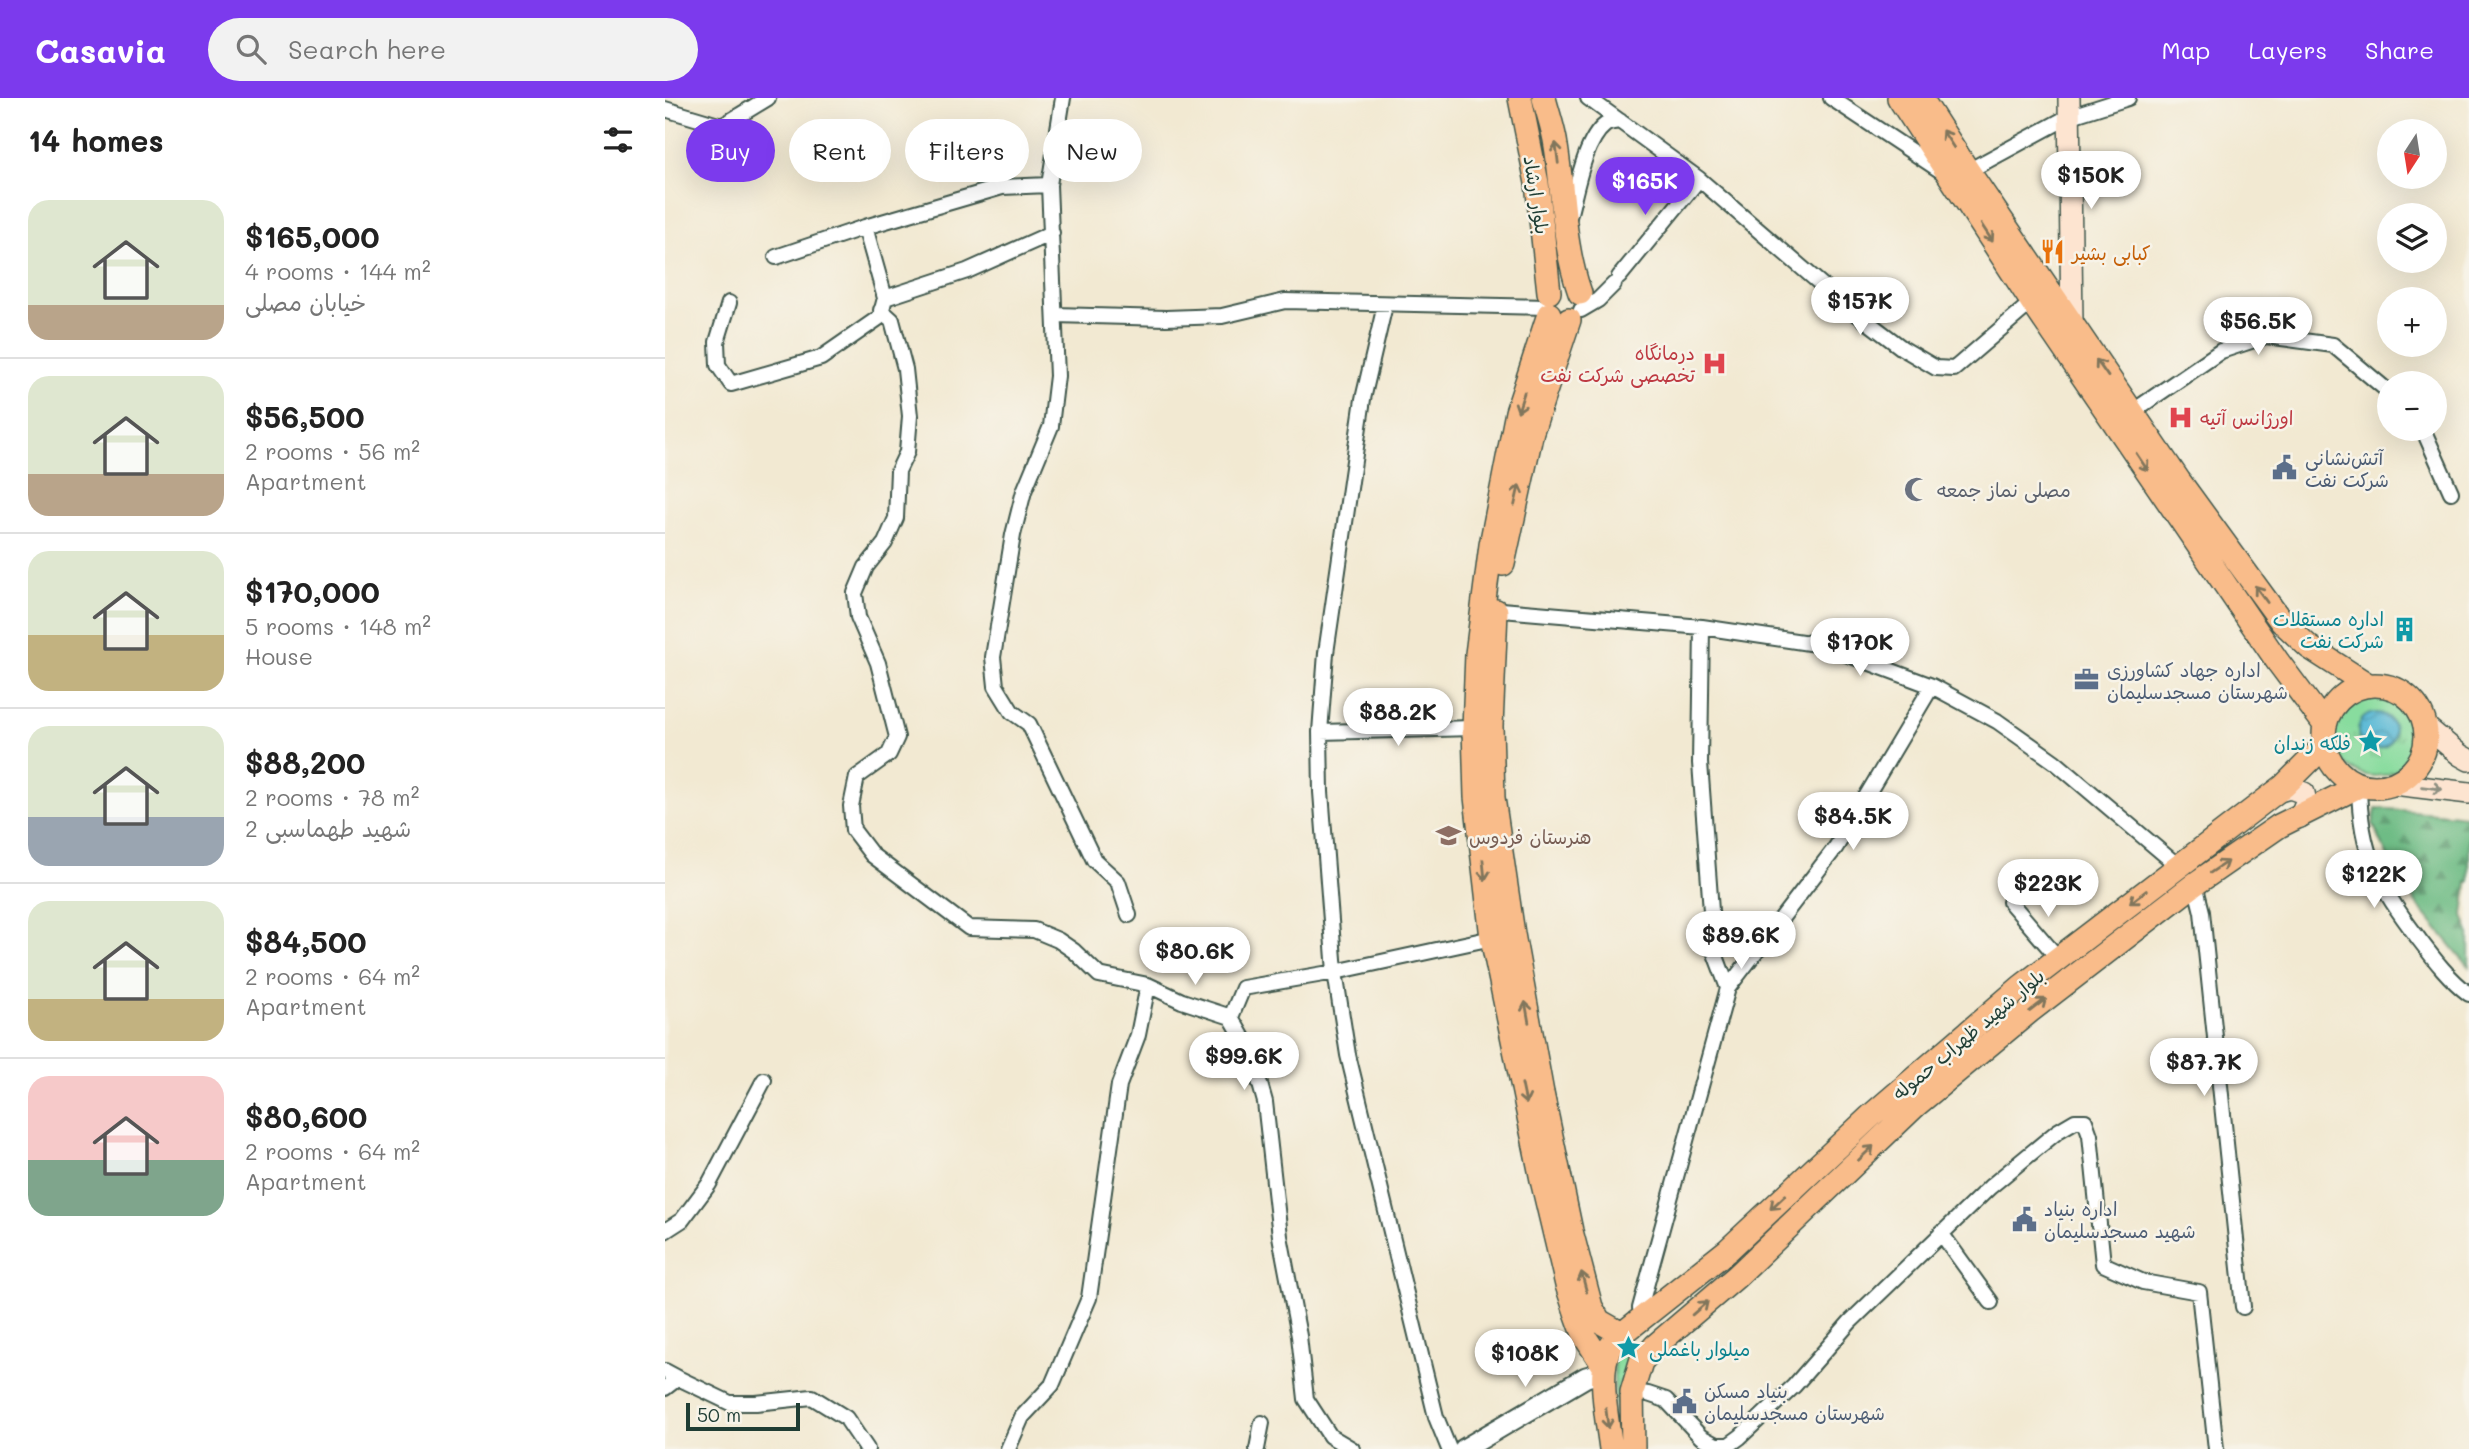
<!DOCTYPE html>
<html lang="en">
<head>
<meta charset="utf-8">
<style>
  :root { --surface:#fff; --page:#f2f2f2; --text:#222; --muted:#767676; --line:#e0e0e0; --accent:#7c3aed }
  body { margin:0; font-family:Mali,"Playpen Sans Arabic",sans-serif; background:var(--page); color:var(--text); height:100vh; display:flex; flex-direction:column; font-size:26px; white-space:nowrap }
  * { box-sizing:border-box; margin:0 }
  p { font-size:23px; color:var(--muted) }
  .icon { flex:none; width:38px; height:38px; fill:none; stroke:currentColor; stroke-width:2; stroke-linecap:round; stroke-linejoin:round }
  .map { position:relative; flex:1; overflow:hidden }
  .details { display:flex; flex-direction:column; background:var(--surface); width:665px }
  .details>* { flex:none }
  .top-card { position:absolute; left:21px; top:21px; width:665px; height:63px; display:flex; gap:14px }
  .needle { width:46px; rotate:192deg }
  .tools { position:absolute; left:1712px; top:21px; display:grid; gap:14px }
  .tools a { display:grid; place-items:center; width:70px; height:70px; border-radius:50%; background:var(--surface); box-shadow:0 7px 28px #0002; font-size:35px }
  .scale { position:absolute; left:21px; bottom:18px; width:114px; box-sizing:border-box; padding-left:7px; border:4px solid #1f3d34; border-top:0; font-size:19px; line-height:24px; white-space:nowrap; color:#1f3d34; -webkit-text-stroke:5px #f7f3e8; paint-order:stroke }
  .price { position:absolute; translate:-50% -60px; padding:0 16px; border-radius:24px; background:#fff; color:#222; font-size:23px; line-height:46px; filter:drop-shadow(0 2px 4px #0008) }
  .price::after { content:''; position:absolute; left:50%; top:42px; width:21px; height:16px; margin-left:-10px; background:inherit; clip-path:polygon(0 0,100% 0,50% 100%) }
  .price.selected { background:var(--accent); color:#fff }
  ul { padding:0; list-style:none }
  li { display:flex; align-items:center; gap:21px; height:175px; padding:0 28px }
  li+li { border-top:2px solid var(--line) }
  li span { display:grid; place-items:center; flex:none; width:196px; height:140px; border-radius:21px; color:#555 }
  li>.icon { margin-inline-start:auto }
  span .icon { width:84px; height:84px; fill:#fffc; stroke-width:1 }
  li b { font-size:30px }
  h2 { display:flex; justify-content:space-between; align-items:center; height:84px; padding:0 28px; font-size:30px }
  .tag { padding:0 24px; border-radius:32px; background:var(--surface); box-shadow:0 7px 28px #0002; font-size:24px; line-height:63px }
  .tag.selected { background:var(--accent); color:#fff }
  header { display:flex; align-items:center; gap:42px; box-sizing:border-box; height:98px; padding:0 35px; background:var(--accent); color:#fff }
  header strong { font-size:33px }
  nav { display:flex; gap:38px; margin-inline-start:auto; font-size:24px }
  .search { width:490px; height:63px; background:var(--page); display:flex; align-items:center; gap:18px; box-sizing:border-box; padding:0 24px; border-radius:38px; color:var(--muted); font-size:26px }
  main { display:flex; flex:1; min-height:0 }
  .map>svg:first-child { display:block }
  .grass { fill:url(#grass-tufts); stroke:#548c69; stroke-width:2 }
  .forest { fill:url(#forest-firs); stroke:#467c5c; stroke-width:2 }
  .water { fill:url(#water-waves); stroke:#3a7a84; stroke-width:2 }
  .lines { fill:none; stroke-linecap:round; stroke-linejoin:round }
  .minor-casing { stroke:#3f574c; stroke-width:18 }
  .tertiary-casing { stroke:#3f574c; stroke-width:23 }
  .secondary-casing { stroke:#3f574c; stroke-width:24 }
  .primary-casing { stroke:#3f574c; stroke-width:26 }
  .minor { stroke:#fff; stroke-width:14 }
  .tertiary { stroke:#fff; stroke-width:19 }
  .secondary { stroke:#fde4d0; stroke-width:21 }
  .primary { stroke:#f9bc8a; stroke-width:23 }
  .oneway { stroke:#81765b }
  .oneway2 { stroke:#8e9082 }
  .labels { text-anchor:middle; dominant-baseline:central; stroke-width:5; stroke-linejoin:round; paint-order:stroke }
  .street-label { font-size:19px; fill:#1f3d34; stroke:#f7f3e8 }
  .food-label { font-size:19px; fill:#c56008; stroke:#f7f3e8; text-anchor:start }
  .health-label { font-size:19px; fill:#be3a42; stroke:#f7f3e8; text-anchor:end }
  .service-label { font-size:19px; fill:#4e5e75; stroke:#f7f3e8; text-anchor:start }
  .worship-label { font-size:19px; fill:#5b616d; stroke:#f7f3e8; text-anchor:start }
  .culture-label { font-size:19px; fill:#0d838f; stroke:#f7f3e8; text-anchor:end }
  .education-label { font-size:19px; fill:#785e54; stroke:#f7f3e8; text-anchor:start }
</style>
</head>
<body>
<header>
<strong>Casavia</strong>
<div class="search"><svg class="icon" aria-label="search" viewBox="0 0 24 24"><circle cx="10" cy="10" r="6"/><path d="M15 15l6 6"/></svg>Search here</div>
<nav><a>Map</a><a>Layers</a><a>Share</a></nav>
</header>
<main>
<section class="details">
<h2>14 homes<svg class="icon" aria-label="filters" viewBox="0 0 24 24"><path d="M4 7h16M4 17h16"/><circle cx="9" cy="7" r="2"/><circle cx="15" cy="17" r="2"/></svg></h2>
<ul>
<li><span style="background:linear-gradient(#dfe7d0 75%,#b9a48a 0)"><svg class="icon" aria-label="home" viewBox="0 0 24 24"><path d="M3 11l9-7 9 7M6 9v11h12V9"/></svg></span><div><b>$165,000</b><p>4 rooms · 144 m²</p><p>خیابان مصلی</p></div></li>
<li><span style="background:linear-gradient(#dfe7d0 70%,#b9a48a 0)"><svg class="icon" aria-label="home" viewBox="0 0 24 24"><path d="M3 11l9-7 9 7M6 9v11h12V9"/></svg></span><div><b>$56,500</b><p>2 rooms · 56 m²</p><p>Apartment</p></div></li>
<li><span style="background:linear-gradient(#dfe7d0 60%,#c2b280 0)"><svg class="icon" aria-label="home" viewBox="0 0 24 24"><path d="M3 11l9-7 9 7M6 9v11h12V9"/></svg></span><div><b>$170,000</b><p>5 rooms · 148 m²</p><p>House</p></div></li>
<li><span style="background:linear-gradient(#dfe7d0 65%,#9aa5b1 0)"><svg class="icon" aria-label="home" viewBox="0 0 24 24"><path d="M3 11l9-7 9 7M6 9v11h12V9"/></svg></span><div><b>$88,200</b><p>2 rooms · 78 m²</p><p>شهید طهماسبی 2</p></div></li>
<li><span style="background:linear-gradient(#dfe7d0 70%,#c2b280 0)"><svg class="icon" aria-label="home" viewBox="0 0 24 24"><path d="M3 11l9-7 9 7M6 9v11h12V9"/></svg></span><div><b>$84,500</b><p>2 rooms · 64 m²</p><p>Apartment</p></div></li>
<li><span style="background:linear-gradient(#f6c9c9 60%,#7fa58c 0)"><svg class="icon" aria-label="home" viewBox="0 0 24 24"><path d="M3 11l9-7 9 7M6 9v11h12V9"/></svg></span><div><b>$80,600</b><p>2 rooms · 64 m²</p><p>Apartment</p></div></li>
</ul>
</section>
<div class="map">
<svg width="1804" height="1351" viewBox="0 0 1804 1351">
  <defs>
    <pattern id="grass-tufts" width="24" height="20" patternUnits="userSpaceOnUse" patternTransform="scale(1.75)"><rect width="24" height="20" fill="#88dc9e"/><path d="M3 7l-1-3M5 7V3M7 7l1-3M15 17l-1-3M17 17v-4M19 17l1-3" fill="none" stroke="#6fb482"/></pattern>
    <pattern id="forest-firs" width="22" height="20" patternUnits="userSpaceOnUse" patternTransform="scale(1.75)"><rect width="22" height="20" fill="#6ebc85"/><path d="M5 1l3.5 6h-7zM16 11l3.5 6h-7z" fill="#5a9a6e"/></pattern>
    <pattern id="water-waves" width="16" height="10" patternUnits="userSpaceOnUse" patternTransform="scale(1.75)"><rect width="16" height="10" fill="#56b8d5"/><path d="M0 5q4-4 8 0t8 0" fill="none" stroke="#4797ae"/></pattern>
  </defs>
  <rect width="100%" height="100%" fill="#f7f3e8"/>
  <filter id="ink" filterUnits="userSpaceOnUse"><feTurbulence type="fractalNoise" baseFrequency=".0143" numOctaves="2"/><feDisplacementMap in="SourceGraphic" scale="14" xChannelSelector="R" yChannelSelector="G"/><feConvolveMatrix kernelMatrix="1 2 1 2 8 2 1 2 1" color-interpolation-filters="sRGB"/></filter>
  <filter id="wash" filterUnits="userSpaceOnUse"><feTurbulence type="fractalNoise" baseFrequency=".00686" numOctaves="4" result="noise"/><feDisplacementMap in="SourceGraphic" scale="28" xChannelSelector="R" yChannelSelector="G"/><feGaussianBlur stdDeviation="1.57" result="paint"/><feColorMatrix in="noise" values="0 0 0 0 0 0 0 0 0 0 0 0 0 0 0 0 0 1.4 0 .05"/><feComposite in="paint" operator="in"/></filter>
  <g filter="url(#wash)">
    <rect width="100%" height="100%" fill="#f2e9d2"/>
    <path class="grass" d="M1668 636a42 42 0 1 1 84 0a42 42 0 1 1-84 0Z
      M 957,1254 L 965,1258 L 966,1264 L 958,1341 L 954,1343 L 951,1322 L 948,1258 Z"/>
    <path class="forest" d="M 1711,710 L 1804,718 L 1804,784 L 1802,784 L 1798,817 L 1804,835 L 1804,869 L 1750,804 L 1728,770 L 1708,726 Z"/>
    <path class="water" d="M1693 633a18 18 0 1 1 36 0a18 18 0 1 1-36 0Z"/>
  </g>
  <g filter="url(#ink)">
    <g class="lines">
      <defs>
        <path id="minor" d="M 398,0 L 384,87 L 392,278 L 386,328 L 359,393 L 348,437 L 328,559 L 331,588 L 347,614 L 364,626 L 429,762 L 453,784 L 464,817
          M 923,0 L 1034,81 L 1179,206 L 1237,250 L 1271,270 L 1289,271 L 1367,204
          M 1166,0 L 1276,73
          M 0,11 L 57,28 L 103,0
          M 1303,73 L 1403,19 L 1463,0
          M 904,119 C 911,94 919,43 940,27 C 944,24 949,24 955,23
          M 111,159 L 200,129
          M 954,179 L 1034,81
          M 220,200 L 200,129 L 337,89 L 384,87
          M 64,205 L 52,244 L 53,267 L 66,286 L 156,260 L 215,219 L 220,200 L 302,173 L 387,135
          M 720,207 L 698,301 L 661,555 L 655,634 L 656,694 L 670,874 L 683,957 L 771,1319 L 784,1351
          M 216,212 L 227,222 L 240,271 L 245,318 L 242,354 L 233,373 L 231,420 L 220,445 L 201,469 L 190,495 L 193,519 L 213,565 L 232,639 L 224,656 L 192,679 L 186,708 L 188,732 L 207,757 L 304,830 L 369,832 L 393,842 L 409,853 L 434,877 L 483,887 L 517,903 L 566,919 L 586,954 L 600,1004 L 615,1138 L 634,1238 L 641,1301 L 665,1338 L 687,1351
          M 916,212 L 933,202 L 949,186
          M 390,217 L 501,220 L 557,218 L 620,203 L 882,209
          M 1467,314 L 1556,253 L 1601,238 L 1668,247 L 1724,294
          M 1758,331 L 1786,394
          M 825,511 L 1037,529 L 1157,547 L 1267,588 L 1332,623 L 1390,664 L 1513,768
          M 655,634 L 809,630
          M 1694,688 C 1695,756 1713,787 1753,840 C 1769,861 1784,881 1804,896
          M 1530,786 L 1537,814 L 1578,1209
          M 1345,804 L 1393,860
          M 1063,890 L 1171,749 L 1267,588
          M 566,919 L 578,890 L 670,874 L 827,840
          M 0,1133 L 17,1122 L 44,1086 L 99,982
          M 1276,1135 L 1326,1204
          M 979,1217 L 975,1210 L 1063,890 L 1049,853 L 1035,665 L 1037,529
          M 0,1273 L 13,1280 L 0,1290
          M 13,1280 L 65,1305 L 91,1305 L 147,1299 L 181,1320 L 202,1351
          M 967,1294 L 983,1296 L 1001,1302 L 1036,1339 L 1051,1347 L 1064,1347 L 1075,1339 L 1129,1288 L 1185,1224 L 1325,1089 L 1393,1033 L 1410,1023 L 1420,1023 L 1425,1037 L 1438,1166 L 1478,1184 L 1534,1194 L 1551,1351
          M 343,1351 L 357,1319 L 387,1287 L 424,1200 L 454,987 L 473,937 L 483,887
          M 592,1351 L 597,1325"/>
        <path id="tertiary" d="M 799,1351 L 921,1279 L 939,1274"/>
        <path id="secondary" d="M 1404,0 L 1407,226
          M 1759,627 L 1795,657 L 1804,662
          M 1729,686 L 1804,695
          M 1611,694 L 1625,690 L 1639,695 L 1641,704 L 1635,719"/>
        <path id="primary" d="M 855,0 L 872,85 L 884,194
          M 879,0 C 883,16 889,32 891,48 C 899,98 898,147 915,195
          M 1234,0 L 1367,204 L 1613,564 L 1660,627
          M 1256,0 L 1303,73 L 1514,383 L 1616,523 L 1644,549 L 1703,587
          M 884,216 L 852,314 L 826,447 L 812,556 L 809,630 L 811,699 L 827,840 L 877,1082 L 902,1187 L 911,1214 L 920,1239 L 939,1268
          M 838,466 L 867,333 L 904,222
          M 831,513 L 826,628 L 828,700 L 848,836 L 877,995 L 906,1133 L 926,1209 L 934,1223 L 957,1236
          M1659 638a51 51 0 1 1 102 0a51 51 0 1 1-102 0Z
          M 946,1351 C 943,1325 931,1271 946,1248 C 949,1244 954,1240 957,1236 L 1063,1152 L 1208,1016 L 1356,889 L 1619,688 L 1659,648
          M 968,1351 L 967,1294 L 976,1264 L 990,1248 L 1071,1179 L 1250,1008 L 1365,913 L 1530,786 L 1614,728 L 1694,688"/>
      </defs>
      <use href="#minor" class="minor-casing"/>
      <use href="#tertiary" class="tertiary-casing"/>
      <use href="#secondary" class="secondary-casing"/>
      <use href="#primary" class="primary-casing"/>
      <use href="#minor" class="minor"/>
      <use href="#tertiary" class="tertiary"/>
      <use href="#secondary" class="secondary"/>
      <use href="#primary" class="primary"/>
    </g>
    <defs><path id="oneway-shaft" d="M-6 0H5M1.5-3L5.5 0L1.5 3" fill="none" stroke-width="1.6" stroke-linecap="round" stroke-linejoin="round" transform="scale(1.75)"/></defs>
    <g class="oneway">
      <use href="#oneway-shaft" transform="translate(1283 41) rotate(-123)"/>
      <use href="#oneway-shaft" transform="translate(892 55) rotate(-97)"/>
      <use href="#oneway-shaft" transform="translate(1322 135) rotate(57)"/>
      <use href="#oneway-shaft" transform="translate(1437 270) rotate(-125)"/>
      <use href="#oneway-shaft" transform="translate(856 304) rotate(108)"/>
      <use href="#oneway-shaft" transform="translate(1477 364) rotate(56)"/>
      <use href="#oneway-shaft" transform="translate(852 397) rotate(-77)"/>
      <use href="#oneway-shaft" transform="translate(1596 496) rotate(-126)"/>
      <use href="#oneway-shaft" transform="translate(1554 769) rotate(-34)"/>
      <use href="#oneway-shaft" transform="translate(819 772) rotate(84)"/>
      <use href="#oneway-shaft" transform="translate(1473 799) rotate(142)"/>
      <use href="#oneway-shaft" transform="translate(1373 907) rotate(-38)"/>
      <use href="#oneway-shaft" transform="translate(862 914) rotate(-100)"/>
      <use href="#oneway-shaft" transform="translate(859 996) rotate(78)"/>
      <use href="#oneway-shaft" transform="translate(1201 1055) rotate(-44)"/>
      <use href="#oneway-shaft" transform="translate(1113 1104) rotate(137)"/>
      <use href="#oneway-shaft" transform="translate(919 1184) rotate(-105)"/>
      <use href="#oneway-shaft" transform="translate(1035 1210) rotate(-41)"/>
      <use href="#oneway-shaft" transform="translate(942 1320) rotate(83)"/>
    </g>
    <use class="oneway2" href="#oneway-shaft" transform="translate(1767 690) rotate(7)"/>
  </g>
  <defs>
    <symbol id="restaurant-bare" viewBox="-9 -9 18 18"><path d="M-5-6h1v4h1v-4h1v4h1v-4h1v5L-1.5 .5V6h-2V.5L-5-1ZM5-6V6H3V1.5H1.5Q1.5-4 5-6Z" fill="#e8710a" stroke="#f7f3e8" stroke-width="2.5" paint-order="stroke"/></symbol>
    <symbol id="hospital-bare" viewBox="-9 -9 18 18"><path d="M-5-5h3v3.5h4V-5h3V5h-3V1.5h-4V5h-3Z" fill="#e0444e" stroke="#f7f3e8" stroke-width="2.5" paint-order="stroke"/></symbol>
    <symbol id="civic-bare" viewBox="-9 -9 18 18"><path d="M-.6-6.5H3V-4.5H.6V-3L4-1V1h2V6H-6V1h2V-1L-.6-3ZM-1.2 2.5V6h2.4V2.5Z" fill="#5c6f8a" stroke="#f7f3e8" stroke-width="2.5" paint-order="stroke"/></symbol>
    <symbol id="mosque-bare" viewBox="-9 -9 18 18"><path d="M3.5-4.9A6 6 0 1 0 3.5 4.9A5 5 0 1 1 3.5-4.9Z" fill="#6b7280" stroke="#f7f3e8" stroke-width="2.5" paint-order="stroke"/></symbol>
    <symbol id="building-bare" viewBox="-9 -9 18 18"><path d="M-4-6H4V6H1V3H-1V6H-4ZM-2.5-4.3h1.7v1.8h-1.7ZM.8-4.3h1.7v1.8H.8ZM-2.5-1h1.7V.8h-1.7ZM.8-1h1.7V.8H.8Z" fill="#0f9aa8" stroke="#f7f3e8" stroke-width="2.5" paint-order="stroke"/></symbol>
    <symbol id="office-bare" viewBox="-9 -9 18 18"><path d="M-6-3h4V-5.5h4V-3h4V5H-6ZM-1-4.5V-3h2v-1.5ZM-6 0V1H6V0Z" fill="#5c6f8a" stroke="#f7f3e8" stroke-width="2.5" paint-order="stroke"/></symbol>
    <symbol id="sight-bare" viewBox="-9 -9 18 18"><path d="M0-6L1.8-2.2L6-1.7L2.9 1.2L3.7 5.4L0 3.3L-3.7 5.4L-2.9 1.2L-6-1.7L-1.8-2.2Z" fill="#0f9aa8" stroke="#f7f3e8" stroke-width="2.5" paint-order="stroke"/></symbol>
    <symbol id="school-bare" viewBox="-9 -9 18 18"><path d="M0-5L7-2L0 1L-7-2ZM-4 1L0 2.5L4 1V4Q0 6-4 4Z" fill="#8d6e63" stroke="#f7f3e8" stroke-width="2.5" paint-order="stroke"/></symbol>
  </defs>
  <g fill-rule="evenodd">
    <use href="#restaurant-bare" x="1370" y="136" width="35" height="35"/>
    <use href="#hospital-bare" x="1032" y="248" width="35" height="35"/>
    <use href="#hospital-bare" x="1498" y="302" width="35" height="35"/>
    <use href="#civic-bare" x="1602" y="352" width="35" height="35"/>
    <use href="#mosque-bare" x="1234" y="374" width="35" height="35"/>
    <use href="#building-bare" x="1722" y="514" width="35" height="35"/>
    <use href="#office-bare" x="1404" y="564" width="35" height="35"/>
    <use href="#sight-bare" x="1688" y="626" width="35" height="35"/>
    <use href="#school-bare" x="766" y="720" width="35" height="35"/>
    <use href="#civic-bare" x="1342" y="1104" width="35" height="35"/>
    <use href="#sight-bare" x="946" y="1232" width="35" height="35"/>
    <use href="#civic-bare" x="1002" y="1286" width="35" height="35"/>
  </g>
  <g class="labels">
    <g class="street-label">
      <text transform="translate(872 97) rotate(81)">بلوار ارشاد</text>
      <text transform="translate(1303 936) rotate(-40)">بلوار شهید ظهراب حموله</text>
    </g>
    <g class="food-label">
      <text x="1407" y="154">کبابی بشیر</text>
    </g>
    <g class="health-label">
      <text x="1030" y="254">درمانگاه<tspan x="1030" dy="22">تخصصی شرکت نفت</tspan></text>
      <text x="1535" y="319" text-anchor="start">اورژانس آتیه</text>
    </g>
    <g class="service-label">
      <text x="1640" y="359">آتش‌نشانی<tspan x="1640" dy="22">شرکت نفت</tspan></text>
      <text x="1442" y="571">اداره جهاد کشاورزی<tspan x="1442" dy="22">شهرستان مسجدسلیمان</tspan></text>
      <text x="1379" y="1110">اداره بنیاد<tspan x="1379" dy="22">شهید مسجدسلیمان</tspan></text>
      <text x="1039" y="1292">بنیاد مسکن<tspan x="1039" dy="22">شهرستان مسجدسلیمان</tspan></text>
    </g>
    <g class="worship-label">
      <text x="1272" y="391">مصلی نماز جمعه</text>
    </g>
    <g class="culture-label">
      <text x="1719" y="520">اداره مستقلات<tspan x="1719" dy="22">شرکت نفت</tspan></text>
      <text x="1686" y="644">فلکه زندان</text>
      <text x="984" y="1250" text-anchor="start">میلوار باغملی</text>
    </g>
    <g class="education-label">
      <text x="804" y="738">هنرستان فردوس</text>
    </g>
  </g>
</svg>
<div class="tools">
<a><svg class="needle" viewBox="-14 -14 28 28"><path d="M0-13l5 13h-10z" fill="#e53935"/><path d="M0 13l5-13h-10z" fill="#767676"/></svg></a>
<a><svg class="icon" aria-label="layers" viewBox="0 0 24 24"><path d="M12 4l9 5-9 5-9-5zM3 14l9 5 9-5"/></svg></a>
<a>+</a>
<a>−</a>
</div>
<div class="scale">50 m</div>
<b class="price" style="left:1426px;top:113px">$150K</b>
<b class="price selected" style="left:980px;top:119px">$165K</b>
<b class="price" style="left:1195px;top:239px">$157K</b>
<b class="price" style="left:1593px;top:259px">$56.5K</b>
<b class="price" style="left:1195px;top:580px">$170K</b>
<b class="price" style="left:733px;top:650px">$88.2K</b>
<b class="price" style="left:1188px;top:754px">$84.5K</b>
<b class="price" style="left:1709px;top:812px">$122K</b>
<b class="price" style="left:1383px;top:821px">$223K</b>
<b class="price" style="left:1076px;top:873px">$89.6K</b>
<b class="price" style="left:530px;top:889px">$80.6K</b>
<b class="price" style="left:579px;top:994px">$99.6K</b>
<b class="price" style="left:1539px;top:1000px">$87.7K</b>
<b class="price" style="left:860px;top:1291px">$108K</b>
<div class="top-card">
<a class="tag selected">Buy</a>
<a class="tag">Rent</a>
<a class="tag">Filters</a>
<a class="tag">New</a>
</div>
</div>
</main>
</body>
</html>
